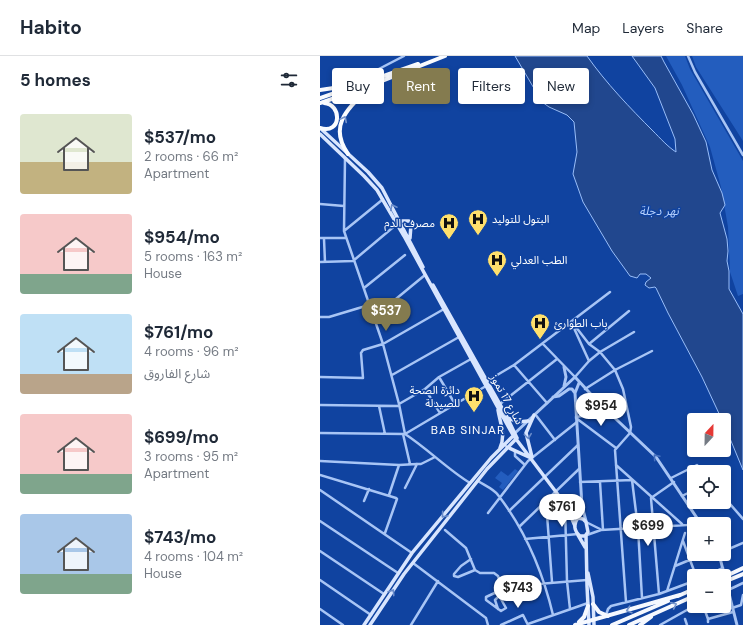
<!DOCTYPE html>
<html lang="en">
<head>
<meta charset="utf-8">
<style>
  :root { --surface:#fff; --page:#f2f2f3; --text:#1f2937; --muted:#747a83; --line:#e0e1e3; --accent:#847b4f }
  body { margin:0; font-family:"DM Sans","Noto Sans Arabic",sans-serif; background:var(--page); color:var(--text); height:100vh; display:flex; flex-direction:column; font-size:15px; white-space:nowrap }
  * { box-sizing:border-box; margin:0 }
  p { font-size:13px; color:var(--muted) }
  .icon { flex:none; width:22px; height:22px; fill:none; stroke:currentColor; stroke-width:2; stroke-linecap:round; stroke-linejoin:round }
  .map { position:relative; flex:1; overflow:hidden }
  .side { display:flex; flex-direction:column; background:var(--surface); width:320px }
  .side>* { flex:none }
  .banner { position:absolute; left:12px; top:12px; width:351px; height:36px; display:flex; gap:8px }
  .needle { width:26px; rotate:22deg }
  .fabs { position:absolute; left:367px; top:357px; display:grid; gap:8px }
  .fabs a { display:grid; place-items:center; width:44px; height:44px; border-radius:4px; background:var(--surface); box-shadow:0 2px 6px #0003; font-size:20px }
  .price { position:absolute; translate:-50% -34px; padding:0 9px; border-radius:14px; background:#fff; color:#222; font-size:13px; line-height:26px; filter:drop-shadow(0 1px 2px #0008) }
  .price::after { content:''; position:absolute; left:50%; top:24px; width:12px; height:9px; margin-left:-6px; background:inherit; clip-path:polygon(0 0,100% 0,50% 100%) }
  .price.active { background:var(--accent); color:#fff }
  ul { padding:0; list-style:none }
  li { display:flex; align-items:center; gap:12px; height:100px; padding:0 20px }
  li span { display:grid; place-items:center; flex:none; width:112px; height:80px; border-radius:4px; color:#555 }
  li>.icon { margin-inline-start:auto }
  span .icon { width:48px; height:48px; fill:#fffc; stroke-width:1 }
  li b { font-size:17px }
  h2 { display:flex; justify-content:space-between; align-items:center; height:48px; padding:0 20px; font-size:17px }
  .chip { padding:0 14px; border-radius:4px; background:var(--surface); box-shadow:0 2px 6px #0003; font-size:14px; line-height:36px }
  .chip.active { background:var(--accent); color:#fff }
  header { display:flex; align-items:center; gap:24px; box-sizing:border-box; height:56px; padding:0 20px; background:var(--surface); border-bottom:1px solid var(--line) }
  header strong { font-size:19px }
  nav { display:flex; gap:22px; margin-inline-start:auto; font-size:14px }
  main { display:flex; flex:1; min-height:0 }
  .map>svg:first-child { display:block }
  .green { fill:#235dbe }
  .water { fill:#21478e; stroke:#99bef9 }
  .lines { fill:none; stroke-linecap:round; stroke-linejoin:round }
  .minor { stroke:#a8c5f5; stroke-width:2.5 }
  .tertiary { stroke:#a8c5f5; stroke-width:3 }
  .secondary { stroke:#d8e5fe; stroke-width:3.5 }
  .primary { stroke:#f6f9ff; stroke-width:4 }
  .trunk { stroke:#fafcff; stroke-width:4 }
  .primary-bridge { stroke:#f6f9ff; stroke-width:4 }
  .oneway { stroke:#7996cb }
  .oneway2 { stroke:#6a8cca }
  .oneway3 { stroke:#4570be }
  .oneway4 { stroke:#7795cb }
  .labels { text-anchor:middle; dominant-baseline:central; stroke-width:3; stroke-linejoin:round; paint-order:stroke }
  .poi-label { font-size:11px; fill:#fff; stroke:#1043a0; text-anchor:start }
  .street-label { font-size:11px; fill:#fff; stroke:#1043a0 }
  .water-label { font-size:12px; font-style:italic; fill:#b4cffc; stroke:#1043a0 }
  .neighbourhood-label { font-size:12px; letter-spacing:1px; fill:#fff; stroke:#1043a0 }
</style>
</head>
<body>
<header>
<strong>Habito</strong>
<nav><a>Map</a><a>Layers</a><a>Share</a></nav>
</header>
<main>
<section class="side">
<h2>5 homes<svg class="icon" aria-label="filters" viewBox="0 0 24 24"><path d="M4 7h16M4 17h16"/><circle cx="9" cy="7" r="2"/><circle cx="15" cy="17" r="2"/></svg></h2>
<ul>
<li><span style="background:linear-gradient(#dfe7d0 60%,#c2b280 0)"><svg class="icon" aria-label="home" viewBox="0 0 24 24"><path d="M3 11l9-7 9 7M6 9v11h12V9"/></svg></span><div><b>$537/mo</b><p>2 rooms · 66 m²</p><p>Apartment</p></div></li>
<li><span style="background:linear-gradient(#f6c9c9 75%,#7fa58c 0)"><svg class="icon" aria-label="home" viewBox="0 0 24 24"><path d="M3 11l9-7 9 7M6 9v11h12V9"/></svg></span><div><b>$954/mo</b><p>5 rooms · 163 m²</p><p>House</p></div></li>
<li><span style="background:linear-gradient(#bfe0f5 75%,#b9a48a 0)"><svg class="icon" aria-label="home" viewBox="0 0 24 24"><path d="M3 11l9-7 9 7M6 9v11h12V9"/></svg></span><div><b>$761/mo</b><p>4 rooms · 96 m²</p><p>شارع الفاروق</p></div></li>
<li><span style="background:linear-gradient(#f6c9c9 75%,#7fa58c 0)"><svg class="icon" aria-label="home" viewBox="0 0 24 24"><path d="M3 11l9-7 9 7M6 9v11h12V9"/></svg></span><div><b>$699/mo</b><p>3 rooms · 95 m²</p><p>Apartment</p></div></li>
<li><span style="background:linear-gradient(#a9c7e8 75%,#7fa58c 0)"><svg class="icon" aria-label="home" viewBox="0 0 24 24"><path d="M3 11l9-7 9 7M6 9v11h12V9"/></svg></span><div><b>$743/mo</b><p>4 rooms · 104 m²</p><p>House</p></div></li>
</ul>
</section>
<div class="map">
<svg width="423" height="569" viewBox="0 0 423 569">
  <rect width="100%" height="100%" fill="#1043a0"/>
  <path class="green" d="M 346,0 L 365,0 L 370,13 L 423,105 L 423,238 L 418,240 L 410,216 L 408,171 L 401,131 L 390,91 L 362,29 Z
    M 372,0 L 423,0 L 423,85 L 376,11 Z
    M 195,413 L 198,415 L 183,434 L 179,431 L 182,427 L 175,422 L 181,415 L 188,420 Z"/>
  <path class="water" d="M 195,0 L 267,0 C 286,27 310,52 333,75 C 340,82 348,91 356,96 L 355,83 L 335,32 L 312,0 L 341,0 L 344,6 L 373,58 L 386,86 L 392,114 L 402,137 L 405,149 L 400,157 L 407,183 L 408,195 L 407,205 L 409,215 L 409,233 L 423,258 L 423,414 L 404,368 L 404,364 L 402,364 L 382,321 L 348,257 L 336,232 L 335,231 L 329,232 L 325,229 L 326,226 L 331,222 L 326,218 L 320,218 L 317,222 L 310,220 L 292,195 L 263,146 L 253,118 L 257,96 L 254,66 L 247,59 L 229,51 L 222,46 Z"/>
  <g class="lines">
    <path class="minor" d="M 368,0 L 375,16 L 423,99
      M 50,25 L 53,16 L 84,0
      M 25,102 L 24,175 L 63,288 L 79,348 L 85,378 C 108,393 127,413 150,427
      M 0,148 L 24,150
      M 24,175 L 62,144
      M 0,182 L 26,182
      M 4,183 L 5,206
      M 0,206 L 33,205 L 77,168
      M 44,232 L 85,199
      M 0,261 L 9,261 L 49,249
      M 54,261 L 105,219
      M 252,266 L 269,288 L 280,296 L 295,314 L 303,333 L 311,371 L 310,377 L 295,394 L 306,546
      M 253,270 L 269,305
      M 223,288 L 255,321 L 269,305 L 280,296 L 314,276
      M 269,288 L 309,255
      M 194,309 L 227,347
      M 72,319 L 139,281
      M 0,321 L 43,322 L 41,297 L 43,294 L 63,288 L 124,253
      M 119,321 L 135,348
      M 167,325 L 194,309 L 290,236
      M 105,333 L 120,357
      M 265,333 L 295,314 L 332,295
      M 79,348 L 105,333 L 119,321 L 151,303
      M 180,348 L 237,303
      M 0,349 L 79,350
      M 59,350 L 65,378
      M 215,358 L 235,384
      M 256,361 L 262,360 L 279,347
      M 256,362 L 296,392
      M 0,377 L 85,378 L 166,330
      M 83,378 L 90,408
      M 195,395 L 195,400 L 205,409
      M 0,405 L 79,409 L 97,408 L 101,408 L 115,401
      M 296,409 L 362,468
      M 0,419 L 76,442 L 77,443 L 65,477
      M 351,422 L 377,409 L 383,416
      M 312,424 L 318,472 L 322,542
      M 158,425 C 164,429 174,433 178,439 C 205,474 223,517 233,559
      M 260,426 L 312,424
      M 280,426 L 283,474
      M 85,432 L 97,408
      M 0,434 L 92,497
      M 69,439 L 79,409
      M 362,440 L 374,434
      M 404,441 L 423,463
      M 44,445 L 49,433
      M 226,445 L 232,526
      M 245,450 L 247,525 L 250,553
      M 189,455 L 258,389
      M 168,457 L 208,405 L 257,366
      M 0,465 L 78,517
      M 266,466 L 280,473
      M 200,470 L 259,413
      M 125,474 L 146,492 L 155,514 L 160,517 L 174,517 L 178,520 L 182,531 L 267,524
      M 267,479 L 281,474 L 367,469 L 372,468 L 378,463
      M 205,483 L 258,478
      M 363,485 L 376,520
      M 0,495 L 64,538
      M 404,495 L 423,487
      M 151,503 L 141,510 L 134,518 L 134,520 L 138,521 L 155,514
      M 93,507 L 166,562 L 168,569
      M 355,510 L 384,498
      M 386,520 L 403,512
      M 0,524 L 51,559
      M 347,535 L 365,477
      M 177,536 L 186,552 L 181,555 L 166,544 L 166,541 L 181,534 L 182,531
      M 404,536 L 423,527
      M 339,538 L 331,442 L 354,426
      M 384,552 L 388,563 L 388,566
      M 412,552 L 421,549 L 423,539
      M 0,553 L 23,569
      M 178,553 L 175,544 L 179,540
      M 286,559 L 288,553 L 291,550 L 339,538 L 374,525
      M 365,563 L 367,569
      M 388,563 L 413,556
      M 208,568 L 268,547
      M 91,569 L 118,525
      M 181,569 L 203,559 L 208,569
      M 340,569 L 374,550"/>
    <path class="tertiary" d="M 244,311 L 246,321 L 244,330
      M 255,337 L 259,327
      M 233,341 L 239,340 L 249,333 L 252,333 L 255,337 L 262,450 L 266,465
      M 195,377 L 255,321 L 279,347 L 336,401 L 381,468
      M 399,498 L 417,569"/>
    <path class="secondary" d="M 0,72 L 48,116 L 62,132 L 103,211
      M 0,78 L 44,120 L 57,134 L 84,180 L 193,379 L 239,440 L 248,454 L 255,470
      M 80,165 L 89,165
      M 90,182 L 91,169
      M 113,229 L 186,359 L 197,382
      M 178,354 C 180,367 186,379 180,392
      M 188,362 L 198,366 L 208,365
      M 187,391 L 211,402
      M 212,401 L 206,377 L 214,359
      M 248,454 C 254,457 259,455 262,450
      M 258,462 L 263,463 L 266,466 L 268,476 L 265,480 L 260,480 C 254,475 253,468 258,462 Z
      M 258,479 L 265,491
      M 266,479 L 267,530 L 269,569
      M 268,517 L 273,541 L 274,569
      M 44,569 L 92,497 L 171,402 L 195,378
      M 50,569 L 84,518 L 99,499 L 167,413 L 197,382"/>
    <path class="primary" d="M 358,540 L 374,533
      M 273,548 L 279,556 L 288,560
      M 259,566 L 264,561 L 268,550
      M 255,569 L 360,539
      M 292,569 L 348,545
      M 309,569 L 374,540
      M 320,569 L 331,561"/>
    <path class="trunk" d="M 0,34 L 27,30
      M 0,42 L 98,8
      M 0,47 L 52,29 L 125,0
      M 0,72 C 22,79 22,48 4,47
      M 28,98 C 7,68 30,51 51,30"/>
    <path class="primary-bridge" d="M 404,521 L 423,512
      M 404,526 L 423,518"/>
  </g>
  <defs><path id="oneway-chevron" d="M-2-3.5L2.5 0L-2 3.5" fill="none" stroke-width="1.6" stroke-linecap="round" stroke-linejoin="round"/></defs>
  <use class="oneway" href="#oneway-chevron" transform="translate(24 63) rotate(-63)"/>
  <g class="oneway2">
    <use href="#oneway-chevron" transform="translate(73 151) rotate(-117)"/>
    <use href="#oneway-chevron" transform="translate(208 380) rotate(83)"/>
    <use href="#oneway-chevron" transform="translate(124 459) rotate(131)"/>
    <use href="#oneway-chevron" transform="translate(72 536) rotate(-56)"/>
  </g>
  <use class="oneway3" href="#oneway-chevron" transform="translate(336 401) rotate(-131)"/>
  <g class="oneway4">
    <use href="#oneway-chevron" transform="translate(354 549) rotate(-24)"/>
    <use href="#oneway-chevron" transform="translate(309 554) rotate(162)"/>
  </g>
  <defs>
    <symbol id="hospital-pin" viewBox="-11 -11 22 30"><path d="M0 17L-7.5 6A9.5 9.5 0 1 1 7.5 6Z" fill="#ffe06c" stroke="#1043a0"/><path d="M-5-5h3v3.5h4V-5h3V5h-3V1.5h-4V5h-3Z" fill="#111"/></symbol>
  </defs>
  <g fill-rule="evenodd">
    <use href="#hospital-pin" x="147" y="152" width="22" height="30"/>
    <use href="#hospital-pin" x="118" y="156" width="22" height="30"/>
    <use href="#hospital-pin" x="166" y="193" width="22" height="30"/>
    <use href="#hospital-pin" x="209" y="256" width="22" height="30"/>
    <use href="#hospital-pin" x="143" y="329" width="22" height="30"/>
  </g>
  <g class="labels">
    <g class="poi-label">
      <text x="172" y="163">البتول للتوليد</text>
      <text x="115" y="167" text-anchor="end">مصرف الدم</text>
      <text x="191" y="204">الطب العدلي</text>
      <text x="234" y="267">باب الطوارئ</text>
      <text x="140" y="334" text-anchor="end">دائرة الصحة<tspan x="140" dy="13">للصيدلة</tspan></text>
    </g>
    <g class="street-label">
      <text transform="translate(187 343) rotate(61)">شارع 17 تموز</text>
    </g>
    <g class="water-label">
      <text x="339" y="155">نهر دجلة</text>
    </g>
    <g class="neighbourhood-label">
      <text x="148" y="374">BAB SINJAR</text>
    </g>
  </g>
</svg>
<div class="fabs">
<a><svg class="needle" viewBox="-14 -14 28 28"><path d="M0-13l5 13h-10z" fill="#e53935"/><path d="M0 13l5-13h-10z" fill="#747a83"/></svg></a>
<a><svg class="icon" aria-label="locate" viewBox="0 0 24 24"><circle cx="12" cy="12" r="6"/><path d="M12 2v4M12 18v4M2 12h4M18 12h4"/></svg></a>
<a>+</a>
<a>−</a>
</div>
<b class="price active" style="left:66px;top:276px">$537</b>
<b class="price" style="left:281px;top:371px">$954</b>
<b class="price" style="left:242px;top:472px">$761</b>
<b class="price" style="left:328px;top:491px">$699</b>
<b class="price" style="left:198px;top:553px">$743</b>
<div class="banner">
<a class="chip">Buy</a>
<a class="chip active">Rent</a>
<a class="chip">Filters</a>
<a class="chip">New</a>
</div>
</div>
</main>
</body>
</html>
